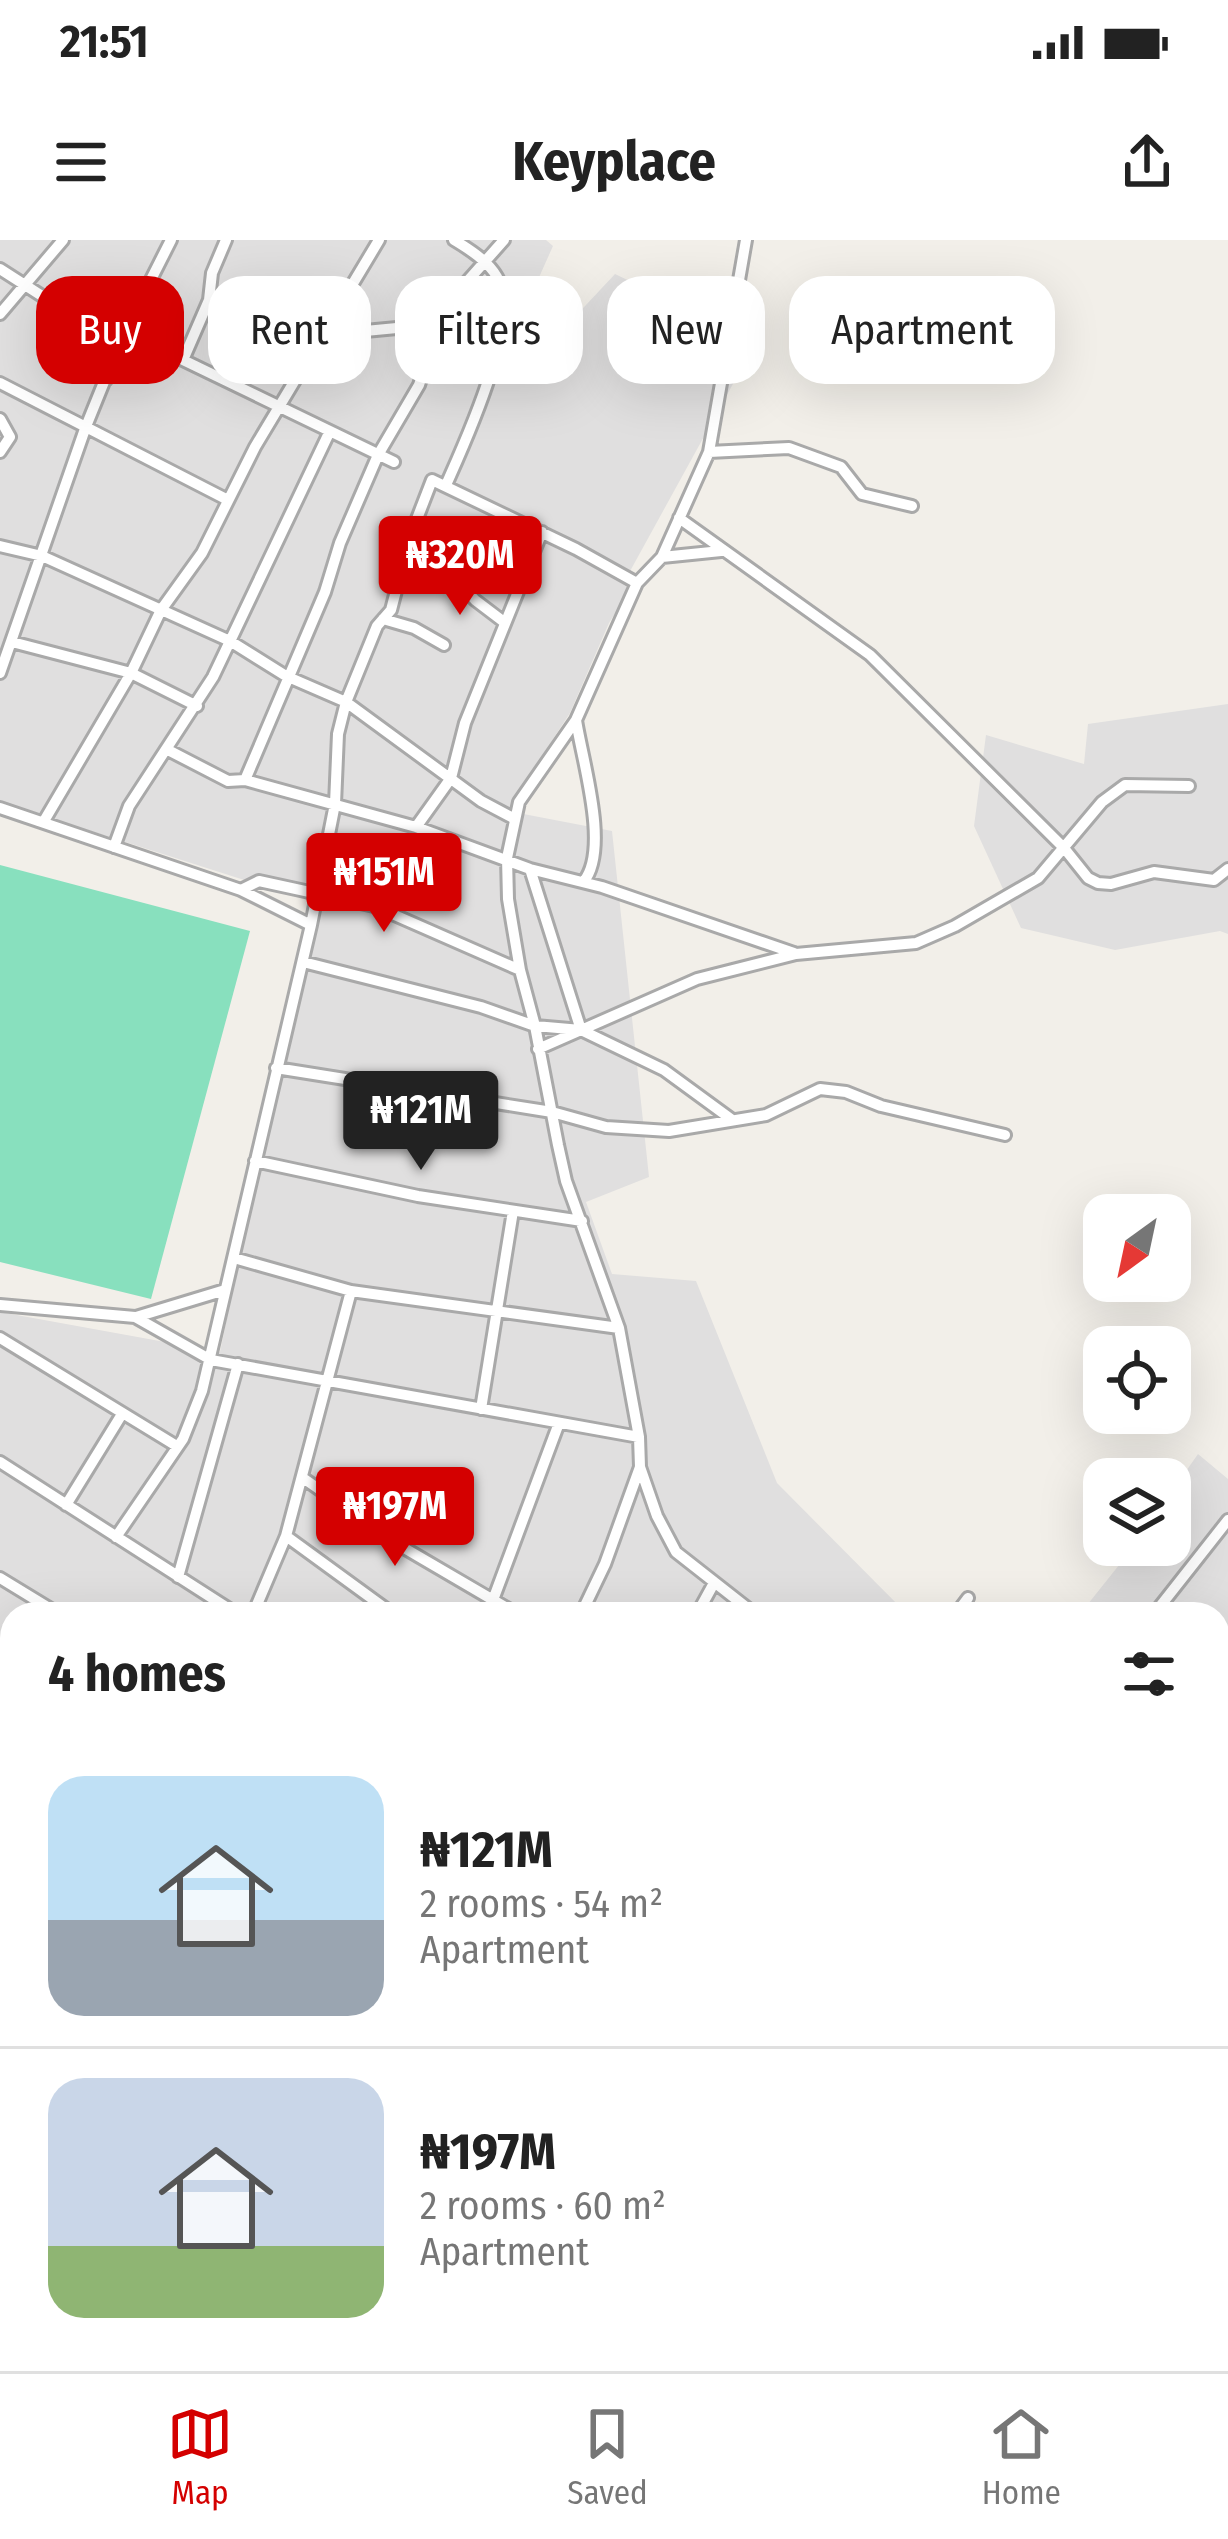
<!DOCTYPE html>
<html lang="en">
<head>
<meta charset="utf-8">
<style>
  :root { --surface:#fff; --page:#f2f2f2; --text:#222; --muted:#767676; --line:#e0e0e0; --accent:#d40000 }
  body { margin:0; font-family:"Fira Sans Condensed",sans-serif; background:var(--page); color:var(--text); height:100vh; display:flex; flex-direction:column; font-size:45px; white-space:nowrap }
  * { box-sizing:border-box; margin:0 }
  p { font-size:39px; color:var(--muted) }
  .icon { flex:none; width:66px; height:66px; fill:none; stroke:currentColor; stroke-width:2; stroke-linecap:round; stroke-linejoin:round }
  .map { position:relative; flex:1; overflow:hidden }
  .panel { position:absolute; left:0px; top:1362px; width:1230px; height:771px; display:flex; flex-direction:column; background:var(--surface); border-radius:36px 36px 0 0; box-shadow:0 12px 48px #0002 }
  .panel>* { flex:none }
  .hud { position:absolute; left:36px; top:36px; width:1158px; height:108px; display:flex; gap:24px }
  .needle { width:78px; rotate:213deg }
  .buttons { position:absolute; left:1083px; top:954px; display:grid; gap:24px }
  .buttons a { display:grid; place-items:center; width:108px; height:108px; border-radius:24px; background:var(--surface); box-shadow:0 12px 48px #0002; font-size:60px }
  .price { position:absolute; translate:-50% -102px; padding:0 27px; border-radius:12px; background:var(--accent); color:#fff; font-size:39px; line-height:78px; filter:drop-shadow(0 3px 6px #0008) }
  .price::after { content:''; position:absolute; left:50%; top:72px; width:36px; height:27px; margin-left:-18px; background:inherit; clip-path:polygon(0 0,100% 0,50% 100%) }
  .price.active { background:#222; color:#fff }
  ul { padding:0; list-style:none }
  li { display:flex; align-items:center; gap:36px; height:300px; padding:0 48px }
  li+li { border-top:3px solid var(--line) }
  li span { display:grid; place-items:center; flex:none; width:336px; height:240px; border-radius:36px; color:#555 }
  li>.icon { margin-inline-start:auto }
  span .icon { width:144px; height:144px; fill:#fffc; stroke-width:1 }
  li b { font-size:51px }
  h2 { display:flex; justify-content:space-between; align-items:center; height:144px; padding:0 48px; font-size:51px }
  .chip { padding:0 42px; border-radius:36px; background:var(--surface); box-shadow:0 12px 48px #0002; font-size:42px; line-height:108px }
  .chip.active { background:var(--accent); color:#fff }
  .status { display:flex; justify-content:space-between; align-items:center; height:84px; padding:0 60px; background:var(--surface); direction:ltr }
  .status svg { height:33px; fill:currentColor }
  header { display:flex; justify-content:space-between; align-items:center; height:156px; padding:0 48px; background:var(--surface); font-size:54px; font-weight:700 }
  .tabs { display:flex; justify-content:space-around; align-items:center; height:168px; border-top:3px solid var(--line); background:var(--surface); font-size:33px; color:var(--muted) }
  .tabs a { display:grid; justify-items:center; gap:6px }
  .tabs .active { color:var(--accent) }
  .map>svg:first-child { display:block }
  .residential { fill:#e0dfdf }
  .pitch { fill:#88e0be }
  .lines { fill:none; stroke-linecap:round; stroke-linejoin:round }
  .minor-casing { stroke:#a9a9a9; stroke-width:16 }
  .major-casing { stroke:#a06b00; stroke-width:20 }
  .minor { stroke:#fff; stroke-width:10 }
  .major { stroke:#fcd6a4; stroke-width:14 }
</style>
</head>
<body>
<div class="status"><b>21:51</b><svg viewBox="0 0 49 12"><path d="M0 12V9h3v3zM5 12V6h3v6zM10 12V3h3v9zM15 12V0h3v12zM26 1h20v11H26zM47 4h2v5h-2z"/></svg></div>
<header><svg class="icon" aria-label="menu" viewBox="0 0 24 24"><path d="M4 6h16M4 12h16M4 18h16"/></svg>Keyplace<svg class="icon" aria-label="share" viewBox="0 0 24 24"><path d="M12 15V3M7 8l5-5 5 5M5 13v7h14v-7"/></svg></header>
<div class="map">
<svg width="1228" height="2131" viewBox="0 0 1228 2131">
  <rect width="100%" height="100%" fill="#f2efe9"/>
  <path class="residential" d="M 0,0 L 546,0 L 553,6 L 515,91 L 542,112 L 615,34 L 756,102 L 629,333 L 624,359 L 609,383 L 570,473 L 519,551 L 513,572 L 612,591 L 649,937 L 586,962 L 612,1034 L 696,1041 L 777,1243 L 907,1374 L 12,1374 L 12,1952 L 0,1939 L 0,1072 L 220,1112 L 313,662 L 0,562 Z
    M 1228,464 L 1228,694 L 1220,691 L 1115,710 L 1021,688 L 974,586 L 986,495 L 1084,524 L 1088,484 Z
    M 1198,1214 L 1228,1239 L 1228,1531 L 1218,1531 L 1218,1374 L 1080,1374 L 1135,1305 L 1170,1305 L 1170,1254 Z
    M 0,1991 L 12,2003 L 12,2121 L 129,2121 L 138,2131 L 0,2131 Z
    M 1228,2010 L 1228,2131 L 965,2131 L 962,2121 L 1218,2121 L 1218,2011 Z
    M 178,2121 L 757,2121 L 746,2131 L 187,2131 Z"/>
  <path class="pitch" d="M 0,625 L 250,691 L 151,1059 L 0,1022 Z"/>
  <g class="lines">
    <defs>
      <path id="minor" d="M 746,0 L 709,212 L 662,317 L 637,343 L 576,480 L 519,562 L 507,618 L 508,659 L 520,730 L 535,786 L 558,905 L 566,941 L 619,1088 L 639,1197 L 640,1227 L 657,1276 L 676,1312 L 755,1374
        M 0,29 L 67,72 L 183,120 L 394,222
        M 67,72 L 91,129 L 106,140
        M 0,74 L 63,0
        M 323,95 L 439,84
        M 183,120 L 209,60 L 212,33 L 226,0
        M 0,143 L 228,260
        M 0,179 L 10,197 L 0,212
        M 709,212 L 789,208 L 841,227 L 862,254 L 912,266
        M 446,245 C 465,202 522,80 497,37 C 488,21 469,9 454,0
        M 679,278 L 870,415 L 1064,608 L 1088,638 L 1098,643 L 1111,644 L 1154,632 L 1214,640 L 1228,629
        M 0,306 L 42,316 L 230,401 L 286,436 L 346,462 L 481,561 L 513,578
        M 662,317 L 721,311
        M 450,332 L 475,360 L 504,382
        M 383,379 L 414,388 L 444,405
        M 12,402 L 131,433 L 197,466
        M 0,433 L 85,189 L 123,95 L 171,0
        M 576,480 C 582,520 610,608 584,641
        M 166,509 L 228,541 L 245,540 L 416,587 L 530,629 L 602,647 L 794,713
        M 245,540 L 325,352 L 340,303 L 378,215 L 419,145 L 439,84 L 456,54 L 504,0
        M 0,568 L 241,650 L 311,685 L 202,1151 L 183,1199 L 116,1297
        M 44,581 L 131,433 L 161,370 L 202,313 L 255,207 L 379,0
        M 416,587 L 451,538 L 465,483 L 542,292
        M 114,607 L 129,566 L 213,437 L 329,193
        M 530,629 L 581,790
        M 241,650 L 259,641 L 374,666 L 520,730
        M 311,685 L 335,564 L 338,494 L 346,462 L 377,386 L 391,370 L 410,297 L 432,240 L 576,309 L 637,343
        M 303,722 L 481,767 L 535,786 L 581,790 L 664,830 L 731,879
        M 538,809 L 697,739 L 796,714 L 916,703 L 955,686 L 1038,638 L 1102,562 L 1125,545 L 1189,546
        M 276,828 L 552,872 L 606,887 L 669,891 L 766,875 L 820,849 L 846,852 L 881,866 L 1005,895
        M 255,921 L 418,956 L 582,981
        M 234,1018 L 351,1051 L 619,1088
        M 0,1065 L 135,1077 L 211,1120 L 639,1197
        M 136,1077 L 225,1050
        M 0,1098 L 175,1205
        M 481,1169 L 513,971
        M 0,1222 L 237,1374
        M 303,1238 L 399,1305 L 517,1374
        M 66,1265 L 122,1174
        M 286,1296 L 393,1374
        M 178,1337 L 238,1124
        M 0,1338 L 59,1374
        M 493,1360 L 559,1183
        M 253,1374 L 286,1296 L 351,1051
        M 581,1374 L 605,1324 L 640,1227
        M 697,1374 L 714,1343
        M 956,1374 L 968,1358
        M 1154,1374 L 1228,1280
        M 0,1468 L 12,1477
        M 1218,1473 L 1228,1470
        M 1218,1571 L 1228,1569
        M 0,1632 L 12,1609
        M 1218,1670 L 1228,1669
        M 1218,1768 L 1228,1766
        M 0,1813 L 12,1794
        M 1218,1867 L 1228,1865
        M 1218,1989 L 1228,1987
        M 1218,2078 L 1228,2076
        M 530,2121 L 549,2131
        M 831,2121 L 843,2131
        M 1014,2121 L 1020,2131
        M 1201,2121 L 1202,2131
        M 0,2124 L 7,2131
        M 16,2131 L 22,2121
        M 443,2131 L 449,2121
        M 563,2131 L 575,2121
        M 797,2131 L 798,2121
        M 1001,2131 L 1004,2121
        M 1105,2131 L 1111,2121"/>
      <path id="major" d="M 0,1957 L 12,1970
        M 160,2121 L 170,2131"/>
    </defs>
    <use href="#minor" class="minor-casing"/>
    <use href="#major" class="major-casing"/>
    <use href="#minor" class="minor"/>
    <use href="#major" class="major"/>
  </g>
</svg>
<div class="buttons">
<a><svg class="needle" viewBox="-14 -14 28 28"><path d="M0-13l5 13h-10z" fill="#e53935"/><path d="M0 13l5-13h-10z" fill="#767676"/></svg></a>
<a><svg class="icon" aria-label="locate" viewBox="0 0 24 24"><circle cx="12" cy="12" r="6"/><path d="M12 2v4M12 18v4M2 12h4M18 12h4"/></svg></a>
<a><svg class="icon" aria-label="layers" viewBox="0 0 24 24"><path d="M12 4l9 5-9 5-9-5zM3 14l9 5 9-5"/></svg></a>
</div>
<b class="price" style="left:460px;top:378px">₦320M</b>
<b class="price" style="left:384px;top:695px">₦151M</b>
<b class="price active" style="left:421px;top:933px">₦121M</b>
<b class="price" style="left:395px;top:1329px">₦197M</b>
<div class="hud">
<a class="chip active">Buy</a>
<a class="chip">Rent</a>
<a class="chip">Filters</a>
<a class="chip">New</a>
<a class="chip">Apartment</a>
</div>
<section class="panel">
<h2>4 homes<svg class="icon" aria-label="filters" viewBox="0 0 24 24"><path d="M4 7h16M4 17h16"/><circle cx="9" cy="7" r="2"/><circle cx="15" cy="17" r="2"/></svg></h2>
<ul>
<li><span style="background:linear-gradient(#bfe0f5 60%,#9aa5b1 0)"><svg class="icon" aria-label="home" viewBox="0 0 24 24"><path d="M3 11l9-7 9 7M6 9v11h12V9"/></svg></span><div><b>₦121M</b><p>2 rooms · 54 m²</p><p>Apartment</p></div></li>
<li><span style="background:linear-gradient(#c9d6e8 70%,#8fb573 0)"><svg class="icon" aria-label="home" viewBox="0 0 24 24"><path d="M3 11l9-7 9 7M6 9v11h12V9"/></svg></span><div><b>₦197M</b><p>2 rooms · 60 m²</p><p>Apartment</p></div></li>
</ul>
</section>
</div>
<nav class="tabs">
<a class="active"><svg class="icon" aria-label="map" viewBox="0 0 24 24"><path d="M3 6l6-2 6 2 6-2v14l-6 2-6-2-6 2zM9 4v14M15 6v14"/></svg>Map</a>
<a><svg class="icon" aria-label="saved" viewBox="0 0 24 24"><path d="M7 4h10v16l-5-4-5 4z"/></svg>Saved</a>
<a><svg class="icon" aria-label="home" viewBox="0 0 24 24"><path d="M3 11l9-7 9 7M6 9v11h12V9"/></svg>Home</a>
</nav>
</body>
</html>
